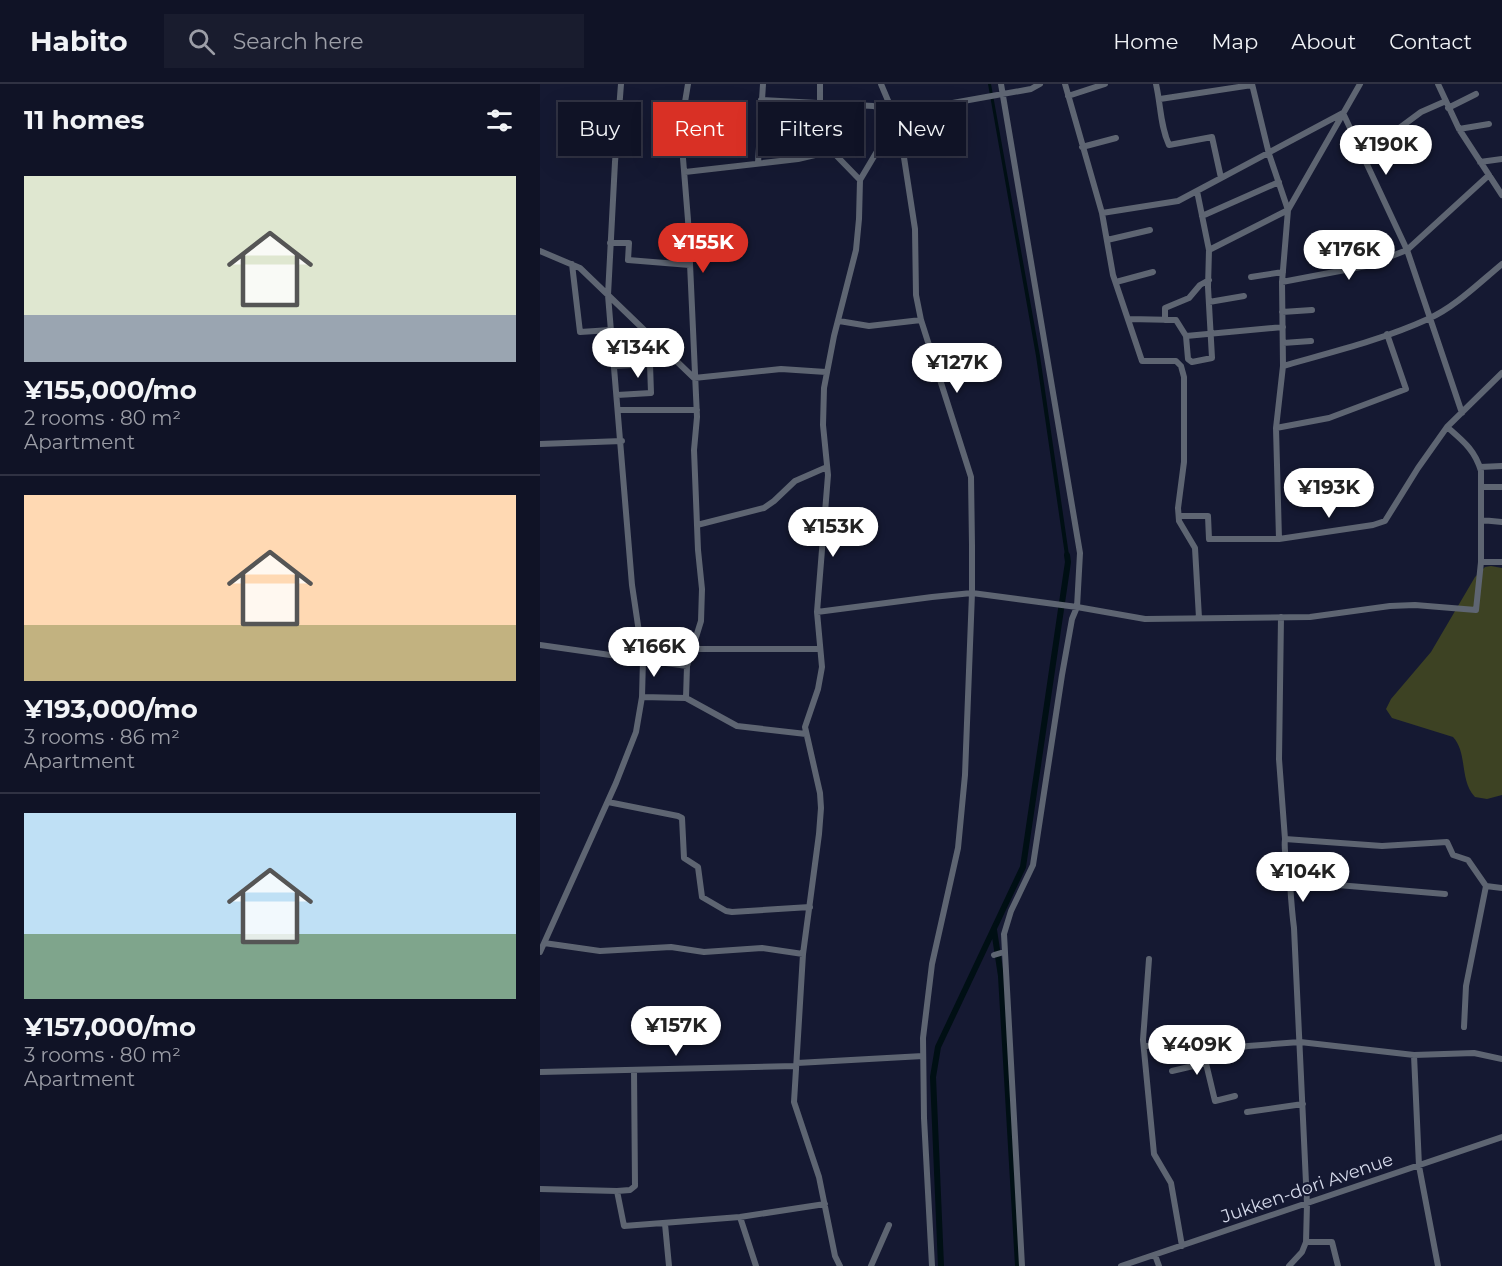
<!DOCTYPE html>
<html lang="en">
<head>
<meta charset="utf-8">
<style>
  :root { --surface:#101326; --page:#191c2e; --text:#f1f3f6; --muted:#9c9ea7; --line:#303243; --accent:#d93025 }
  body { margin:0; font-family:Montserrat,sans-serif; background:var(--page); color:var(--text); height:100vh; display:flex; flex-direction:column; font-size:22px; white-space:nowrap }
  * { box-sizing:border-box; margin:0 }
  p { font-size:20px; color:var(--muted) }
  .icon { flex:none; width:33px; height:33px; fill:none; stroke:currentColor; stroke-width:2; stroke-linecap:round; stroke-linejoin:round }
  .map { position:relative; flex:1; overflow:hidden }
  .drawer { display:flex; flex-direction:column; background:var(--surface); width:540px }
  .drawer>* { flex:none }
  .guide { position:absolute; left:18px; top:18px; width:570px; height:54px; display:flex; gap:12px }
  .price { position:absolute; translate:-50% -51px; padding:0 14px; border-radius:21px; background:#fff; color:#222; font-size:20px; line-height:39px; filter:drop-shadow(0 2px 3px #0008) }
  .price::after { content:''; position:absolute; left:50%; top:36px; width:18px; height:14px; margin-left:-9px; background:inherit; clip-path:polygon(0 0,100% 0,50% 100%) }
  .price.current { background:var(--accent); color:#fff }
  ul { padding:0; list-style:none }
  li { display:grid; align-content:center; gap:12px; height:318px; padding:0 24px }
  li+li { border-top:2px solid var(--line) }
  li span { display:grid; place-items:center; height:186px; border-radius:0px; color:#555 }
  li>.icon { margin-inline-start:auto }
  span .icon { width:108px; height:108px; fill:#fffc; stroke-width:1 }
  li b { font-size:26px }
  h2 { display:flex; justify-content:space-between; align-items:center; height:72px; padding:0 24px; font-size:26px }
  .tag { padding:0 21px; border-radius:0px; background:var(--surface); box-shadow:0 6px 24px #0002,0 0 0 2px var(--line); font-size:21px; line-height:54px }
  .tag.current { background:var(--accent); color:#fff }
  header { display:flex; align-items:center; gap:36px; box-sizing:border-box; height:84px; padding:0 30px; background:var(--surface); border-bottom:2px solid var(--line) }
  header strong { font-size:28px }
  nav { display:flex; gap:33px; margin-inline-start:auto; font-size:21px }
  .search { width:420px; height:54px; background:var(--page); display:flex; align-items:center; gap:15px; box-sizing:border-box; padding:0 21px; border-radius:0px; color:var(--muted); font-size:22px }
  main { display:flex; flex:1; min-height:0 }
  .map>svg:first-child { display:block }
  .green { fill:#3d4223 }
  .water { fill:#000f14 }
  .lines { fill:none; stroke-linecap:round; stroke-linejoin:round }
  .canal { stroke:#000f14; stroke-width:6 }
  .minor { stroke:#5e6572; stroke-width:6 }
  .labels { text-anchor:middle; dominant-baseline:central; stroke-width:4.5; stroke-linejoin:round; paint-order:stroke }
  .street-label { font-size:18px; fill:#d4d8e9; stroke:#151932 }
</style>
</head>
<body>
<header>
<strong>Habito</strong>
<div class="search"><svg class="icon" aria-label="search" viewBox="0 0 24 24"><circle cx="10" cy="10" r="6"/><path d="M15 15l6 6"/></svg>Search here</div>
<nav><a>Home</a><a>Map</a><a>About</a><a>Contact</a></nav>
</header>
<main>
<section class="drawer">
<h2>11 homes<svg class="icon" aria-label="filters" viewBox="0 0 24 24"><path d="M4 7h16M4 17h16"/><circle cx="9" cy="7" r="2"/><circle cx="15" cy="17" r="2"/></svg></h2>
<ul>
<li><span style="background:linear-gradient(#dfe7d0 75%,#9aa5b1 0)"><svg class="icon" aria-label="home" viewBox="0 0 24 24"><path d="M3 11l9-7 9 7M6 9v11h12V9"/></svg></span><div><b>¥155,000/mo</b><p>2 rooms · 80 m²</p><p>Apartment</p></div></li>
<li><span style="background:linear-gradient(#ffd9b3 70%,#c2b280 0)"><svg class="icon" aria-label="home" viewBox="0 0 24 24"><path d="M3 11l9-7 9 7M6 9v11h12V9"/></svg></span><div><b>¥193,000/mo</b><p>3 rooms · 86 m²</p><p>Apartment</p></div></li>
<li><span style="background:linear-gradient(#bfe0f5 65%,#7fa58c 0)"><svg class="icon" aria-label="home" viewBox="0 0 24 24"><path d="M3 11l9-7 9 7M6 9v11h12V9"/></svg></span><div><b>¥157,000/mo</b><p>3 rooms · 80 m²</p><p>Apartment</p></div></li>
</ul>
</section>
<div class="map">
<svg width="962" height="1182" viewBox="0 0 962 1182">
  <rect width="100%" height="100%" fill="#151932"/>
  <path class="green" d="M 951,482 L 962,484 L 962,711 L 947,715 L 935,713 C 919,696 928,669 913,653 L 852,634 L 846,625 L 851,615 L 891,568 L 935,493 L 945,483 Z"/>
  <path class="water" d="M 448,0 L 451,0 L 500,272 L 530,478 L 526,478 L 496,272 Z"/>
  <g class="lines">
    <path class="canal" d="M 454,846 L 461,892 L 478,1182
      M 401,1182 L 393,993 L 398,963 L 483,783 L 528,478 L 527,471"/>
    <path class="minor" d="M 280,0 L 280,35 L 287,62 L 320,96
      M 341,0 L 357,38 L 363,67 L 375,145 L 376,211 L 381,236 L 431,393 L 432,461 L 432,509 L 425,691 L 418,764 L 392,880 L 383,954 L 384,1034 L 392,1182
      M 461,0 L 540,469 L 537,523 L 532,535 L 522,591 L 493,781 L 471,827 L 464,850 L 482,1182
      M 525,0 L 562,129 L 573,191 L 602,277 L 636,277 L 641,282 L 644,293 L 644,378 L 638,424 L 639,437 L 655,464 L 659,534
      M 616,0 C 621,22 620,41 629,61 L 672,53 L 681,94
      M 712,0 L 729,70 L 748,126
      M 898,0 L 919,45 L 962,111
      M 528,12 L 565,0
      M 620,15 L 712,1
      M 221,16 L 333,22 L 352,28
      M 908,24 L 936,10
      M 803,29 L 867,166 L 922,329
      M 919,45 L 949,40
      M 542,63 L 576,54
      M 823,71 L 881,28 L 906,17
      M 940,78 L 962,75
      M 218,79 L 223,0
      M 145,88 L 258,75 L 275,71 L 287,62
      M 562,129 L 638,117 L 803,29
      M 662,132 L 739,98
      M 567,156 L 610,146
      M 70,159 L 89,159 L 88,176 L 150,181
      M 669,166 L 748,126
      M 0,167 L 40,184 L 154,294 L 241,285 L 286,288
      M 32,180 L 40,248 L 71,246
      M 711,193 L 743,188
      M 576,198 L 613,188
      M 742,198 L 826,182 L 867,166 L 949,91
      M 669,218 L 704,212
      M 742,228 L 772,226
      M 589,235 L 636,236 L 646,252 L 648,275 L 652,278 L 672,274 L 668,203 L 669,166 L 657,107
      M 625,236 L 625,224 L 649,214 L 660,201 L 669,196
      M 299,237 L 329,242 L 381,236
      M 646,252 L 743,243
      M 72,253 L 109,250
      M 743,259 L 771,257
      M 74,282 L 110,280 L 111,309 L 77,311
      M 743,282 C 792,268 842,256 888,235 C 915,223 939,199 962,180
      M 79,326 L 157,326
      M 736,344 L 789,334 L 866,305 L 847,250
      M 0,360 L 82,357
      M 940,383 L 962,382
      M 942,403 L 962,403
      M 639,432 L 668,432 L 669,455 L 739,455 L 833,441 L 845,437 L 878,384 L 907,343 L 962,289
      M 941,436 L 962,438
      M 157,441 L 224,424 L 234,417 L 255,397 L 287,383
      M 739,455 L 736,344 L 743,282 L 742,198 L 748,126 L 820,0
      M 941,478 L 962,478
      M 277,528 L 392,513 L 432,509 L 537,523 L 605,535 L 770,533 L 850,522 L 875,521 L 936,526 L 941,478 L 941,387 C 935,366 923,357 907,343
      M 741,533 L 739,675 L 745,755 C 743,771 749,784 750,799 C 751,814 752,829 754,844 L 767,1120 L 766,1158 L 762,1168 L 749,1182
      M 0,561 L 147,582
      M 152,565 L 280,565
      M 102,613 L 146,614 L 197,642 L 266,650
      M 146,614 L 147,582 L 161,537 L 162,505 L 158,466 L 154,366 L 157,333 L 148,136 L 142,62 L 142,36 L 148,0
      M 68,718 L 138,732 L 142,734 L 144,774 L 158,783 L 162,813 L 186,827 L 192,828 L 270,823
      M 745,755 L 842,762 L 907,758 L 913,771 L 928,776 L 946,802 L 926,902 L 924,943
      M 750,797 L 905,810
      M 946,802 L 962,804
      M 4,859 L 60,867 L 131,863 L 164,868 L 222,864 L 263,870
      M 0,868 L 76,699 L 96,648 L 102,613 L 103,575 L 92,501 L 68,211 L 75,78 L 81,0
      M 454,871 L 464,868
      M 609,875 L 603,956 L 614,1070 L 631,1099 L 642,1162
      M 604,963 L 647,950 L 664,971 L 675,1017 L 695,1012
      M 662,969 L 708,962 L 760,958 L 874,971 L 934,969 L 962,975
      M 874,971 L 879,1082 L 898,1182
      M 257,979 L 383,972
      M 632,987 L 666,979
      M 0,988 L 256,982
      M 707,1028 L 763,1020
      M 0,1105 L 77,1107 L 90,1106 L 95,1102 L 94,986
      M 77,1107 L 84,1142 L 200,1133 L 285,1120
      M 200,1133 L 216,1182
      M 125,1140 L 129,1182
      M 766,1158 L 792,1158 L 798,1182
      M 615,1171 L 619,1182
      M 300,1182 L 295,1172 L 279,1093 L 254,1018 L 263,870 L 279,750 L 281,724 L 280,709 L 265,643 L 278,605 L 282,583 L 277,528 L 288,391 L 283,341 L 284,304 L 294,252 L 316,166 L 319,135 L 320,96 L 339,64 L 357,38 L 379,25 L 491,5 L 500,0
      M 331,1182 L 349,1141
      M 581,1182 L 962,1053"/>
  </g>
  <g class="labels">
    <g class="street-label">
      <text transform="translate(767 1104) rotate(-19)">Jukken-dori Avenue</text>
    </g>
  </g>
</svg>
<b class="price" style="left:846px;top:92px">¥190K</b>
<b class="price current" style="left:163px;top:190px">¥155K</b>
<b class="price" style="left:809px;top:197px">¥176K</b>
<b class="price" style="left:98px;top:295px">¥134K</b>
<b class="price" style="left:417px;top:310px">¥127K</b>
<b class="price" style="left:789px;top:435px">¥193K</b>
<b class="price" style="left:293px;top:474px">¥153K</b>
<b class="price" style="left:114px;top:594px">¥166K</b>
<b class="price" style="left:763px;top:819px">¥104K</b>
<b class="price" style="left:136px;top:973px">¥157K</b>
<b class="price" style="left:657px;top:992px">¥409K</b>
<div class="guide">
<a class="tag">Buy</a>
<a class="tag current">Rent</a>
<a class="tag">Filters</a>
<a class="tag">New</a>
</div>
</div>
</main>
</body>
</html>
